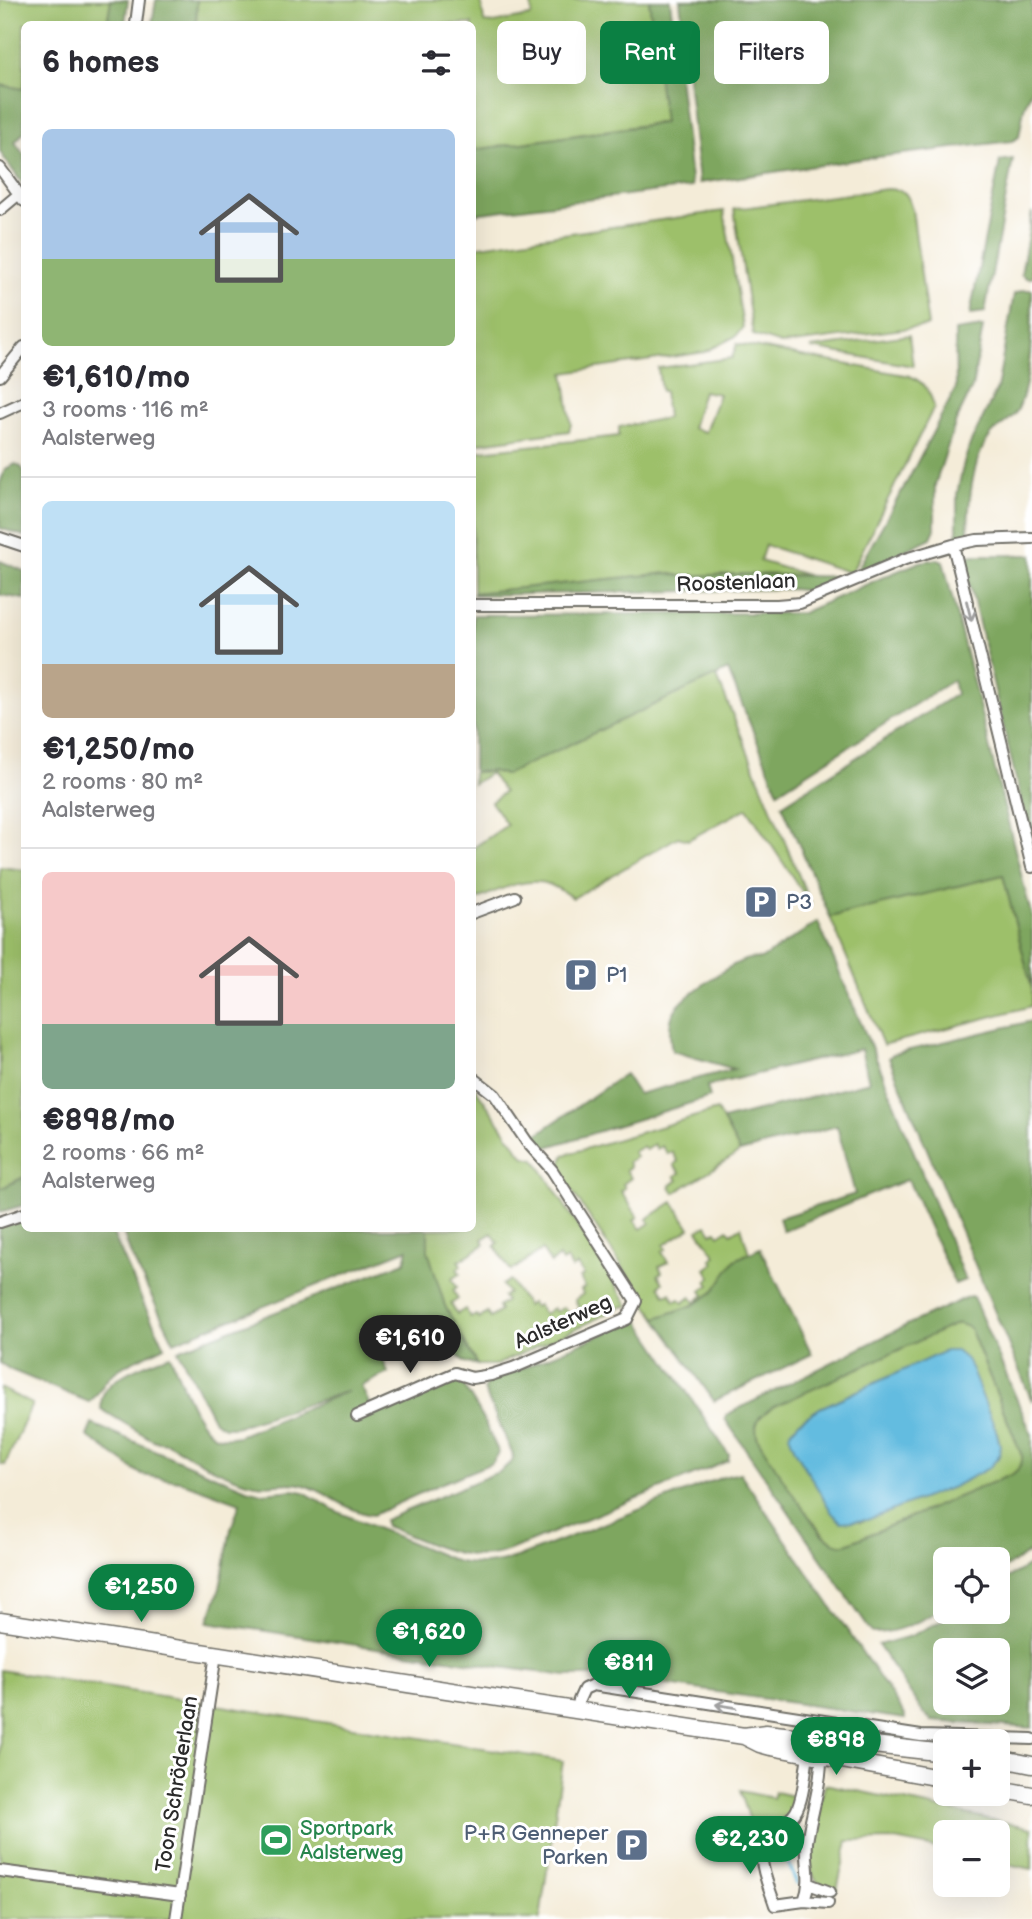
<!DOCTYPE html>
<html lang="en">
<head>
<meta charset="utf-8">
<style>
  :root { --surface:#fff; --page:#f7f7f7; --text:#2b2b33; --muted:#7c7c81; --line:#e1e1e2; --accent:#0b8043 }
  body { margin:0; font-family:"Balsamiq Sans",sans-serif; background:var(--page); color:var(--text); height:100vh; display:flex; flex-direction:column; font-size:26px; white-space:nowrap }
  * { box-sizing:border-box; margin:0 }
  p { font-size:23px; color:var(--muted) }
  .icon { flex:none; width:38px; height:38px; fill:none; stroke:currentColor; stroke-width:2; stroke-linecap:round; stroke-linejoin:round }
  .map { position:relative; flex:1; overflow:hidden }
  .drawer { position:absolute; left:21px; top:21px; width:455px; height:1211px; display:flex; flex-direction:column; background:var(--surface); border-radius:10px; box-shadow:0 7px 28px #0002 }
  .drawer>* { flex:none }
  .banner { position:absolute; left:497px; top:21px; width:429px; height:63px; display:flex; gap:14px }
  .buttons { position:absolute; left:933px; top:1547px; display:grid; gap:14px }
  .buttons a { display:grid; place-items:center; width:77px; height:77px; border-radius:10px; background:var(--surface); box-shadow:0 7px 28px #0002; font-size:35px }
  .price { position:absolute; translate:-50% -60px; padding:0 16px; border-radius:24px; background:var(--accent); color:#fff; font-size:23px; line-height:46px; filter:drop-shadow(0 2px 4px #0008) }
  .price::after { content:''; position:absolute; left:50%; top:42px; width:21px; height:16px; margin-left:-10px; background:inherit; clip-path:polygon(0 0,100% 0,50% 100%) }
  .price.on { background:#222; color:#fff }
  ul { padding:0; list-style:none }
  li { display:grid; align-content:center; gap:14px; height:371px; padding:0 21px }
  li+li { border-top:2px solid var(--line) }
  li span { display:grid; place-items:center; height:217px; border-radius:10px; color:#555 }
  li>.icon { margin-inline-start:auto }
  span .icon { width:126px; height:126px; fill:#fffc; stroke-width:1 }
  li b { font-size:30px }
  h2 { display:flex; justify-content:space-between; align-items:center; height:84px; padding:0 21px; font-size:30px }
  .pill { padding:0 24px; border-radius:10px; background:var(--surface); box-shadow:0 7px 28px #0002; font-size:24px; line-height:63px }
  .pill.on { background:var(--accent); color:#fff }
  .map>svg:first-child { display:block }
  .green { fill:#9dc06a; stroke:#64764a; stroke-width:2; fill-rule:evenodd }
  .forest { fill:#7ea65e; stroke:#546844; stroke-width:2; fill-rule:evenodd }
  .water { fill:#63bce0; stroke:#477486; stroke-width:2 }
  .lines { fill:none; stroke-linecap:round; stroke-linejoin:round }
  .stream { stroke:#63bce0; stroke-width:3.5 }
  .street-casing { stroke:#716f68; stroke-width:14 }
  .secondary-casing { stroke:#716f68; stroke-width:19 }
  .street { stroke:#fff; stroke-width:10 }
  .secondary { stroke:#fff; stroke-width:16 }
  .oneway { stroke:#a0a0a0 }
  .labels { text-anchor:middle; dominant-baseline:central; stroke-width:6; stroke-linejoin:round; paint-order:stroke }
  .street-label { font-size:21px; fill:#2b2b2b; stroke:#fff }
  .service-label { font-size:21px; fill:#4e5e75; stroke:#fff; text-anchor:start }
  .leisure-label { font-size:21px; fill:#27864d; stroke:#fff; text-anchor:start }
</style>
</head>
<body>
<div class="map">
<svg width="1032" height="1919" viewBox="0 0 1032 1919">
  <rect width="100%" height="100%" fill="#fff"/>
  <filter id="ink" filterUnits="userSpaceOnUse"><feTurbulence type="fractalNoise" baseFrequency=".0143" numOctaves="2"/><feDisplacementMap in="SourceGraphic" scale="14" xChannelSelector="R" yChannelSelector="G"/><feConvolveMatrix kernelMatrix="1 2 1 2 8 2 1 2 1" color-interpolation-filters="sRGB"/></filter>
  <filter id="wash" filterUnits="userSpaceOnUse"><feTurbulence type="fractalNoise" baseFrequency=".00686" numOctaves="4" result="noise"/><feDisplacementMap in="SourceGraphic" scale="28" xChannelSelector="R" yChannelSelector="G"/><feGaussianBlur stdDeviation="1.57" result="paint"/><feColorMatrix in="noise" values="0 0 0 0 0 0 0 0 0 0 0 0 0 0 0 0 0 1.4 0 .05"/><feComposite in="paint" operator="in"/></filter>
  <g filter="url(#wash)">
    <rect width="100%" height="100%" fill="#f4ecd8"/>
    <path class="green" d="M 0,0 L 111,0 L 107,24 L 24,24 L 24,89 L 0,85 Z
      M 197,0 L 481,0 L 484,22 L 493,23 L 530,16 L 532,14 L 531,0 L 649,0 L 664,122 L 473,150 L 472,24 L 196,24 Z
      M 887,189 C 905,190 907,191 912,209 L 928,326 L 793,343 L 781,344 L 753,335 L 734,209 Z
      M 724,211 L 743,327 L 736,336 L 705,352 L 564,373 L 571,424 L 569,431 L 473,444 L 473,247 Z
      M 909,335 L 913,366 L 811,348 Z
      M 737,344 L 910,376 C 925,383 930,391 934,407 L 851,573 L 765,545 L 760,561 L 807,575 L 745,574 L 680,576 L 668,573 L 473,593 L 472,452 L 619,436 L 619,427 L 667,418 L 664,391 L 661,391 L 658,368 L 732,358 ZM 703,391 L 719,394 L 705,432 L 692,428 Z
      M 710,677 L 717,677 L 811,905 L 747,808 L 688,840 L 678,837 L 573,898 C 565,893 557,887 548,884 C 524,876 495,892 473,901 L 473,848 L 507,825 L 491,802 L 504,792 L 490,773 L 473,784 L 473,772 L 492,771 L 505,775 Z
      M 0,867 L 24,870 L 24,1177 L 0,1189 Z
      M 1003,875 L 1032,989 L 1032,1006 L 883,1045 L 830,917 Z
      M 473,1088 L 475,1088 L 520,1152 L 525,1157 L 535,1159 L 629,1306 L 621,1307 L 569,1332 L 496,1365 L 477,1365 L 445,1306 L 428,1251 L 428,1229 L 472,1228 ZM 492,1233 L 498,1243 L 495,1246 L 511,1271 L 542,1250 L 551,1263 L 559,1257 L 562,1262 L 567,1259 L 572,1268 L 577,1265 L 584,1275 L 580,1278 L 585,1287 L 581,1290 L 583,1294 L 575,1300 L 580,1309 L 570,1315 L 564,1307 L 556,1312 L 553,1308 L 544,1314 L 538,1305 L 534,1307 L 531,1303 L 527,1306 L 510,1280 L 502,1285 L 508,1293 L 503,1297 L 506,1301 L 498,1307 L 500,1311 L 490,1318 L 487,1313 L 479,1319 L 476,1315 L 471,1318 L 465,1309 L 457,1314 L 451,1304 L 458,1299 L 453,1290 L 457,1287 L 452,1279 L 460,1273 L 457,1269 L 461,1266 L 459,1261 L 485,1244 L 482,1239 Z
      M 717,1110 L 740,1152 L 674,1193 L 670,1186 L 678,1180 L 675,1176 L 680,1173 L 674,1165 L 678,1161 L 672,1152 L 668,1154 L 662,1146 L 657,1149 L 654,1144 L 646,1150 L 643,1146 L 633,1152 L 636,1157 L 628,1162 L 630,1167 L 626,1170 L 631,1178 L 623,1184 L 625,1188 L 621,1191 L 638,1217 L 634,1220 L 641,1229 L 650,1223 L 647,1219 L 673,1202 L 690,1228 L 664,1245 L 666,1249 L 662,1252 L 668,1262 L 659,1267 L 662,1272 L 658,1275 L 663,1283 L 659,1286 L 665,1295 L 670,1293 L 675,1301 L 680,1299 L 683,1303 L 691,1297 L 695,1302 L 704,1295 L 701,1291 L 710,1285 L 707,1281 L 711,1277 L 706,1269 L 714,1263 L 711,1259 L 716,1256 L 698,1230 L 707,1225 L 712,1233 L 716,1231 L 719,1235 L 728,1229 L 731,1233 L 741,1227 L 749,1253 L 735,1260 L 713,1292 L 694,1305 L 656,1318 L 559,1171 L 564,1155 Z
      M 958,1323 L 970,1328 L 1022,1456 C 1023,1465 1019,1468 1013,1474 L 849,1543 C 843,1545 839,1545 833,1542 C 818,1534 755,1445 756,1430 C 756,1419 763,1414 770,1408 ZM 857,1392 L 997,1433 L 1000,1445 L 1000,1453 L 882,1513 L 860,1522 L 799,1422 L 820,1408 Z
      M 0,1388 L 32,1404 L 5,1465 L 0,1464 Z
      M 0,1670 L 563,1761 L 540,1919 L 0,1919 Z
      M 825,1784 L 1032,1828 L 1032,1869 L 998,1862 L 998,1832 L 945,1832 L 945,1850 L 895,1840 L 848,1841 L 837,1890 C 828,1888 818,1886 814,1877 C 802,1852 819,1809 825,1784 Z
      M 740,1791 L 773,1798 L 775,1792 L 797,1797 L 790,1814 L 770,1828 L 752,1826 Z"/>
    <path class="forest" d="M 111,0 L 128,0 L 125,24 L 107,24 Z
      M 156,0 L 197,0 L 196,24 L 152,24 Z
      M 649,0 L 670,0 L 692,187 L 473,214 L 473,150 L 664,123 Z
      M 680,0 L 1032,0 L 1032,88 L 1024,108 L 1019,137 L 1012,141 L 869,158 L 699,183 Z
      M 0,85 L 24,89 L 24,132 L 15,142 L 24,155 L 24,186 L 0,152 Z
      M 1013,159 L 985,312 L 970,314 L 1000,161 Z
      M 1032,212 L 1032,278 L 1026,278 L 1021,274 Z
      M 1024,290 L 1032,290 C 1032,323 1032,379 1018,409 C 1013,420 999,425 991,435 C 971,459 968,509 968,539 L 957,538 L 957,494 L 963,466 L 970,444 L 997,389 L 1014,294 Z
      M 983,327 L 972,388 L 956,421 L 935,485 L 935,529 L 931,538 L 855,574 L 908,480 L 956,388 L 955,331 Z
      M 16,464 L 21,467 L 24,471 L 24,536 L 0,528 L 0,484 L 5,469 Z
      M 973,555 L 1032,555 L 1032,847 L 966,569 L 965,558 Z
      M 938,559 L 943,561 L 1032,918 L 1032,989 L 1003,875 L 830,917 L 782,805 L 956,694 L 953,680 L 778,792 L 728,670 L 505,775 L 492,771 L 473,772 L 473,615 L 802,613 L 888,575 L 920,562 Z
      M 0,561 L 24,571 L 24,599 L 0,595 Z
      M 668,573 L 680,576 L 745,574 L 847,577 L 809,591 L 792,589 L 473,595 L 473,593 Z
      M 818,922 L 883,1075 L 965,1280 L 955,1284 L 909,1182 L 906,1180 L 783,1231 L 779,1218 L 855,1194 L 837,1126 L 740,1152 L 723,1120 L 869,1082 L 861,1049 L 707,1086 L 710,1097 L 545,1148 L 540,1147 L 533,1137 L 625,1074 L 638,1094 L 734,1069 L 672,1051 C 670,1040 668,1022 674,1012 C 682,997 724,969 740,962 C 747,958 754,958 761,959 Z
      M 1032,1021 L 1032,1401 L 889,1058 L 893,1054 L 918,1048 Z
      M 24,1177 L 24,1205 L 0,1212 L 0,1189 Z
      M 24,1219 L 24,1228 L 111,1229 L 145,1307 L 165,1346 C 146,1356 126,1362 110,1376 C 102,1384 98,1396 89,1402 L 11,1370 L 0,1363 L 0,1226 Z
      M 122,1229 L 428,1229 L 428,1251 L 445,1306 L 477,1365 L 465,1362 L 453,1351 L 436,1354 L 412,1364 L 406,1350 L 383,1360 L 388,1373 L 361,1386 L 373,1412 L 455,1378 L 463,1382 L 466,1390 L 479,1411 L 499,1453 L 492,1463 L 440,1484 L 373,1515 C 347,1512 329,1492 304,1485 C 289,1480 272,1487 256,1484 C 227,1479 193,1457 167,1443 L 158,1442 L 151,1439 L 101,1409 C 102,1405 101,1401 102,1397 C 109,1376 150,1362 170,1355 C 179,1375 196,1428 216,1436 C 223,1439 231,1437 238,1436 L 348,1391 L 235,1427 L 224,1427 L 214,1421 L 178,1350 L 405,1262 L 408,1249 L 174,1342 L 131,1255 Z
      M 760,1248 L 812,1354 L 714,1401 L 656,1318 L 694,1305 L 713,1292 L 735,1260 Z
      M 970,1296 L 973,1297 L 1032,1435 L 1032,1551 L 998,1572 L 998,1559 L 945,1559 L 945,1606 C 924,1620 897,1634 872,1633 L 725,1419 L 726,1415 L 911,1323 ZM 958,1323 L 970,1328 L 1022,1456 C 1023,1465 1019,1468 1013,1474 L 849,1543 L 841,1545 L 833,1542 L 821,1533 L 792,1493 L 757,1438 L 756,1426 L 759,1418 L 771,1408 Z
      M 638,1319 L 729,1455 L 728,1461 L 517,1547 C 509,1550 500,1554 491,1555 C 458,1560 416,1538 386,1526 L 384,1520 L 501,1471 L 512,1461 L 513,1455 L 484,1390 L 487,1383 Z
      M 92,1424 L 247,1489 L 262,1493 L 294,1490 L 304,1492 L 336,1511 L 458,1562 C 480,1566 496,1564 516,1558 L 723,1477 L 740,1473 L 905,1715 L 905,1719 L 604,1676 L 566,1676 L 479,1664 L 208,1622 L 220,1588 L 231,1529 L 240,1503 L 180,1481 L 142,1475 L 87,1436 Z
      M 1032,1563 L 1032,1728 L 932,1721 L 922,1711 L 878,1645 L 911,1636 L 939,1622 L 955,1612 L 998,1612 L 998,1584 ZM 998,1650 L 998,1703 L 945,1703 L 945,1650 Z"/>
    <path class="water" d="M 945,1351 L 956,1351 L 968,1361 L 997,1433 L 1000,1445 L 1000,1453 L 998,1458 L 989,1468 L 953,1487 L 867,1520 L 841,1522 L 832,1513 L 795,1450 L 789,1435 L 790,1432 L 799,1422 L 820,1408 Z"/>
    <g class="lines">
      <path class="stream" d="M 780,1842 L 797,1884"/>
    </g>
  </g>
  <g filter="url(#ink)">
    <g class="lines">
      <defs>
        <path id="street" d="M 136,24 L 139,0
          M 0,168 L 24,201
          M 0,210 L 19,194
          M 0,376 L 24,347
          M 0,413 L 24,402
          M 0,538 L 24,546
          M 953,545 L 1032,867
          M 472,605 L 777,605 L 800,603 L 905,559 L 953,545 L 977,540 L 1032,538
          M 472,913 L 515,897
          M 0,1222 L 24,1214
          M 357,1416 L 455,1373 L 472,1378 L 491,1375 L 513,1368 L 627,1319 L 636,1301 L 552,1170 L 527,1142 L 495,1095 L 472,1077
          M 577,1711 L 579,1700 L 584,1689 L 593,1685 L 921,1736 L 1032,1739
          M 811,1751 L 808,1755 C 805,1770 804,1800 795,1813 C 790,1821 781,1824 774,1829 C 750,1849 767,1880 775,1905 L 804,1901 L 828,1903
          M 771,1832 L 792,1835 L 807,1844
          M 0,1871 L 180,1895
          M 809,1884 L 830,1892
          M 804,1901 C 813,1878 805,1864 807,1842 C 812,1808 825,1776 820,1741
          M 176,1919 L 216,1654"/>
        <path id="secondary" d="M 0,1621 L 744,1736 L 766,1733 L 945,1753
          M 744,1736 L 760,1744 L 771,1747 L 945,1779
          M 998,1758 L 1032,1765
          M 998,1789 L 1032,1795"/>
      </defs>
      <use href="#street" class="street-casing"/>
      <use href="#secondary" class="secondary-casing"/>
      <use href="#street" class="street"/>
      <use href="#secondary" class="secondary"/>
    </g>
    <defs><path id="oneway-shaft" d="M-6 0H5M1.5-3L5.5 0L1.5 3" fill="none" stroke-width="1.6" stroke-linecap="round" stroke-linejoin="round" transform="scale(1.75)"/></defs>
    <g class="oneway">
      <use href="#oneway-shaft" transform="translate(969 611) rotate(76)"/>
      <use href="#oneway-shaft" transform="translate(726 1706) rotate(-171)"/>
    </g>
  </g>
  <defs>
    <symbol id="parking-square" viewBox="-11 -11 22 22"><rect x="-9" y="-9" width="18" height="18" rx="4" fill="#5c6f8a" stroke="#fff"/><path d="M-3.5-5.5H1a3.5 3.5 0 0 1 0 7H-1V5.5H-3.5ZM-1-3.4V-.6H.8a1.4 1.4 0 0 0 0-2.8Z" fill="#fff"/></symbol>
    <symbol id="stadium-square" viewBox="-11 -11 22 22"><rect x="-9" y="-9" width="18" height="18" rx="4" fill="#2e9e5b" stroke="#fff"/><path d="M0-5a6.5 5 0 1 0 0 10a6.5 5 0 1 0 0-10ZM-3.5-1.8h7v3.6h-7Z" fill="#fff"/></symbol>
  </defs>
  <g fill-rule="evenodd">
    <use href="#parking-square" x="742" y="883" width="38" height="38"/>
    <use href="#parking-square" x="562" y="956" width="38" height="38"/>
    <use href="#stadium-square" x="257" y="1821" width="38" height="38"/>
    <use href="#parking-square" x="613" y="1826" width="38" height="38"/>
  </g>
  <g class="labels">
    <g class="street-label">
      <text transform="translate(736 583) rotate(-2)">Roostenlaan</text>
      <text transform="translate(563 1322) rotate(-24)">Aalsterweg</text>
      <text transform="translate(177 1784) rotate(-81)">Toon Schröderlaan</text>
    </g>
    <g class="service-label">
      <text x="786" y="902">P3</text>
      <text x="606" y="975">P1</text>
      <text x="608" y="1833" text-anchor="end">P+R Genneper<tspan x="608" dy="24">Parken</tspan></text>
    </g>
    <g class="leisure-label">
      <text x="300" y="1828">Sportpark<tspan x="300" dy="24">Aalsterweg</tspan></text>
    </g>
  </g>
</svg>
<div class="buttons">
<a><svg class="icon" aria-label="locate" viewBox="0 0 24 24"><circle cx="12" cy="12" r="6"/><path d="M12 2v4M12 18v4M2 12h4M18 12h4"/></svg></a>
<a><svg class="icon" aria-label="layers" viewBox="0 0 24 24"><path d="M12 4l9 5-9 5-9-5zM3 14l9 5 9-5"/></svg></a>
<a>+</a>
<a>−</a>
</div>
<b class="price on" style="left:410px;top:1375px">€1,610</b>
<b class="price" style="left:141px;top:1624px">€1,250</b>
<b class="price" style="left:429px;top:1669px">€1,620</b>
<b class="price" style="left:629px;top:1700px">€811</b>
<b class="price" style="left:836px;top:1777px">€898</b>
<b class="price" style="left:750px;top:1876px">€2,230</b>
<div class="banner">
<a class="pill">Buy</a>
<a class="pill on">Rent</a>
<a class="pill">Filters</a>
</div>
<section class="drawer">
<h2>6 homes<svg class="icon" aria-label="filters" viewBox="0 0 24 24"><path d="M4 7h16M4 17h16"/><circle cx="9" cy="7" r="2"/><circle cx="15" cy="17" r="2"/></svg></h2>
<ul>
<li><span style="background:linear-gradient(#a9c7e8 60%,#8fb573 0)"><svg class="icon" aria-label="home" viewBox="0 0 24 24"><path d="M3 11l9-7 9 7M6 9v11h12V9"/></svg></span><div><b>€1,610/mo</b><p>3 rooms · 116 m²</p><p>Aalsterweg</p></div></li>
<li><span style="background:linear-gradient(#bfe0f5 75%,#b9a48a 0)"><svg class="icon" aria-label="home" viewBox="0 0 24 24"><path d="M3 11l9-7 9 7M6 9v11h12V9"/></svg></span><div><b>€1,250/mo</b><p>2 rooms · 80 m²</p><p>Aalsterweg</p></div></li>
<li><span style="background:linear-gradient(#f6c9c9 70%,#7fa58c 0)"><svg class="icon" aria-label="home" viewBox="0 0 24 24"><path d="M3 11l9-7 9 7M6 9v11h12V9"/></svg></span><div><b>€898/mo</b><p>2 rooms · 66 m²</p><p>Aalsterweg</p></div></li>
</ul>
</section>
</div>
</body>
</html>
